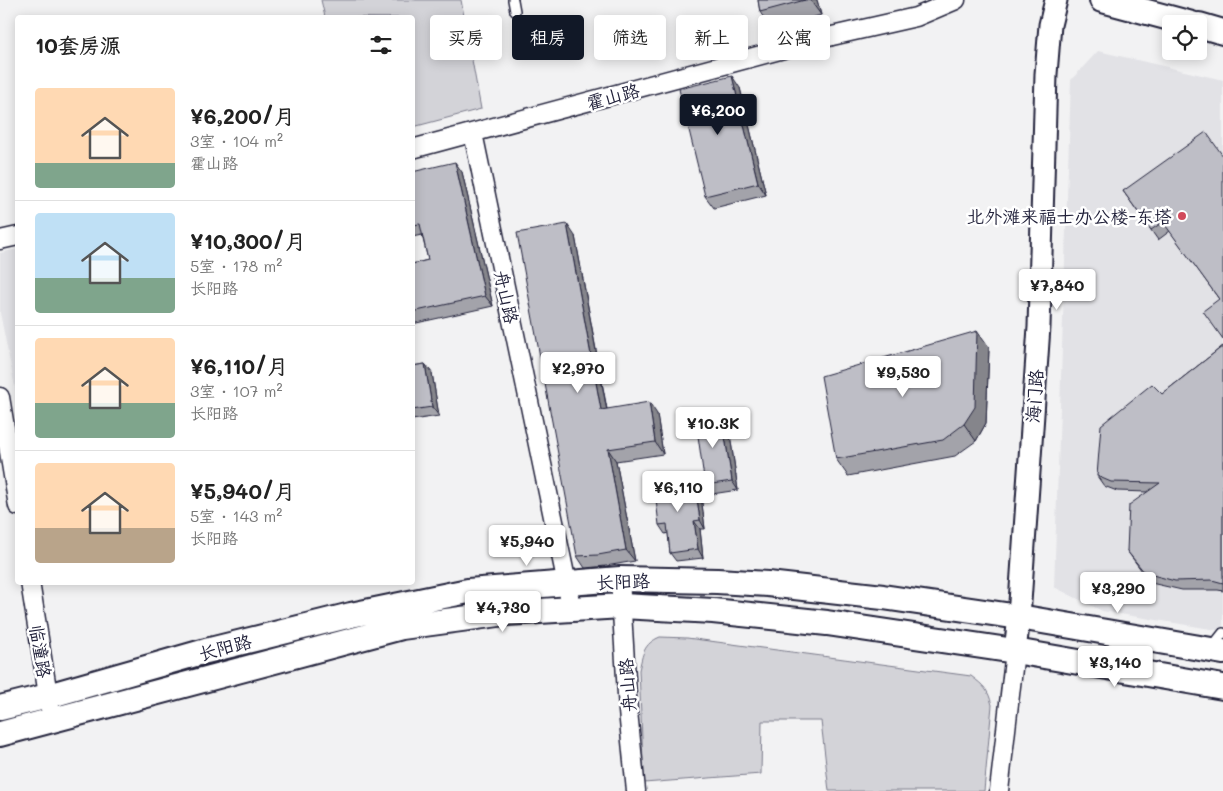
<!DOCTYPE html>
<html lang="zh">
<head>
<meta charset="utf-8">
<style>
  :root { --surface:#fff; --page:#f2f2f2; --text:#222; --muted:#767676; --line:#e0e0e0; --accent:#111827 }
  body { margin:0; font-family:Mali,"LXGW WenKai TC",sans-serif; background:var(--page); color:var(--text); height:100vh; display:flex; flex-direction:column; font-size:19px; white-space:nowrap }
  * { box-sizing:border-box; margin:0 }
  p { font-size:16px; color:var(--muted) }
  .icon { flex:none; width:28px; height:28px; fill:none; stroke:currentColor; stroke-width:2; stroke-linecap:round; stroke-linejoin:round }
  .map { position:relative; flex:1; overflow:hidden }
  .drawer { position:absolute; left:15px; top:15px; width:400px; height:570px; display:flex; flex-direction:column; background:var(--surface); border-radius:5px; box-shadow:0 2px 12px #0003 }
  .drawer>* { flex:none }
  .guide { position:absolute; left:430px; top:15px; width:475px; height:45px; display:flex; gap:10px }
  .fabs { position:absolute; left:1162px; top:15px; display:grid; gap:10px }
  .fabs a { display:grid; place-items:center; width:45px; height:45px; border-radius:5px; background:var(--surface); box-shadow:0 2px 12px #0003; font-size:25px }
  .price { position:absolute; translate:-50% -42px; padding:0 11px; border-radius:5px; background:#fff; color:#222; font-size:16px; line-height:32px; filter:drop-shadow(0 1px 2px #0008) }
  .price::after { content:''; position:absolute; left:50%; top:30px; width:15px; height:11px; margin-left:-8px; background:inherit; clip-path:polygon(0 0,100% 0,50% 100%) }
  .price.active { background:var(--accent); color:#fff }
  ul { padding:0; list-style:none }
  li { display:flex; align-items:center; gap:15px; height:125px; padding:0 20px }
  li+li { border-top:1px solid var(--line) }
  li span { display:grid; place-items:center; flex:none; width:140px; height:100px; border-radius:5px; color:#555 }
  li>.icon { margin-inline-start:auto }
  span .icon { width:60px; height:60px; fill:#fffc; stroke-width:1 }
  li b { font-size:21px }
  h2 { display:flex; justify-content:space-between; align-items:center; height:60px; padding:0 20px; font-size:21px }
  .pill { padding:0 18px; border-radius:5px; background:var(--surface); box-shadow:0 2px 12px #0003; font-size:18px; line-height:45px }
  .pill.active { background:var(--accent); color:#fff }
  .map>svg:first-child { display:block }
  .built { fill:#e2e2e6 }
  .green { fill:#d3d3d8; stroke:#7a7a8a }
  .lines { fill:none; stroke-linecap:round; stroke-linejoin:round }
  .service-casing { stroke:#22223b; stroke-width:12 }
  .minor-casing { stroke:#22223b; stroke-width:21 }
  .tertiary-casing { stroke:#22223b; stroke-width:25 }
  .secondary-casing { stroke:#22223b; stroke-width:28 }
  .service { stroke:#fff; stroke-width:9 }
  .minor { stroke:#fff; stroke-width:18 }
  .tertiary { stroke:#fff; stroke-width:21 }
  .secondary { stroke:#fff; stroke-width:24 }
  .wall { fill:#a3a3aa; stroke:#22223b }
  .shaded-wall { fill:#85858b; stroke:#22223b }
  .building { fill:#bebec6; stroke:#22223b }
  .poi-dot { fill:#d1495b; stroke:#fff; stroke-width:2 }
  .labels { text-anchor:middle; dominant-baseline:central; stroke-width:5; stroke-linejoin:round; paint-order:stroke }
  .street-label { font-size:18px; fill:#22223b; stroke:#fff }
  .poi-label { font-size:18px; fill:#22223b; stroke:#fff; text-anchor:end }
</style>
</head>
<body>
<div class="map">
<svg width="1223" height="791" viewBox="0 0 1223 791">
  <rect width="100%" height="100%" fill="#f2f2f3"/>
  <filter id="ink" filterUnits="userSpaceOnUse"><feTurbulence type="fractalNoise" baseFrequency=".02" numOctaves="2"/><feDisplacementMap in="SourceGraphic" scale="10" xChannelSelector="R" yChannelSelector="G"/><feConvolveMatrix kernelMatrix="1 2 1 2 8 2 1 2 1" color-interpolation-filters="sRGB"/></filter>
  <g filter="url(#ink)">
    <path class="built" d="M 1098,51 L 1223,80 L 1223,631 L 1102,611 L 1054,587 L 1071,80 Z
      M 17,249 L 18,392 L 16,392 L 0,313 L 0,253 Z"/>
    <path class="green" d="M 321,0 L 461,0 L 481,109 L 413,127 L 412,18 L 325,17 Z
      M 660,637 L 687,638 L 971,676 C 984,686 988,689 992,705 L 984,791 L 829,791 L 821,721 L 762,721 L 761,774 L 644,783 L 639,670 C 643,654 643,644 660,637 Z"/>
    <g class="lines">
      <defs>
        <path id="service" d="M 513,0 L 515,11
          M 1212,647 L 1223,633"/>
        <path id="minor" d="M 473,133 L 567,584 L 571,609
          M 412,149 L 832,36 L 916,17 L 956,0
          M 0,240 L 18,236
          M 0,397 L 18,506
          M 620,579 L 628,711 L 636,791
          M 30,582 L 52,720
          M 999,791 L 1015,651"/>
        <path id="tertiary" d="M 1015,651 L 1019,617 L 1039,327 L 1046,74 L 1050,25 L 1056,0"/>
        <path id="secondary" d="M 1102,0 L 1192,24
          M 1199,25 L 1223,32
          M 0,708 L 48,696 L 206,651 L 351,615 L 468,591 L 620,579 L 717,581 L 768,584 L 883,597 L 1019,617 L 1223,652
          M 0,734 L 402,627 L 506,613 L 622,606 L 713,611 L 827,623 L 1015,651 L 1223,687"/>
      </defs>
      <use href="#service" class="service-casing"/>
      <use href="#minor" class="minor-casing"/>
      <use href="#tertiary" class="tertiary-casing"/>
      <use href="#secondary" class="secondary-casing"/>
      <use href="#service" class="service"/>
      <use href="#minor" class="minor"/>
      <use href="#tertiary" class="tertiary"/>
      <use href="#secondary" class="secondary"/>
    </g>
    <path class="wall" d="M 758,0 L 817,0 L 821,15 L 771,29 L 760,12 Z
      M 740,88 L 766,195 L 714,208 L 705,196 Z
      M 1223,156 L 1219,299 L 1170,231 L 1158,240 L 1123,191 Z
      M 412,172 L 462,172 L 493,306 L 412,324 L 412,264 L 428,260 L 422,235 L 412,237 Z
      M 575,236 L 607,409 L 657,414 L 663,454 L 616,461 L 635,561 L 606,566 L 585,568 L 577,556 Z
      M 1223,346 L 1223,591 L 1218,590 L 1182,590 L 1151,583 L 1127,551 L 1148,492 L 1117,491 L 1104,486 L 1097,476 L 1162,394 Z
      M 989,348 L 986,423 L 976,441 L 955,456 L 848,476 L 836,459 Z
      M 425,364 L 432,373 L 439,416 L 412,420 L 412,366 Z
      M 721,412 L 728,421 L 738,490 L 712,494 L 705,485 Z
      M 694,478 L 700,487 L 705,529 L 700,529 L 703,558 L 676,561 L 670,553 L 668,533 L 665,534 L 659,525 Z"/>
    <path class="shaded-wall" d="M 810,0 L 817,0 L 821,15 Z
      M 732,76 L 740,88 L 766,195 L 758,183 Z
      M 455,162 L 462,172 L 493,306 L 485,296 Z
      M 567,224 L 575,236 L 609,422 L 601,410 Z
      M 977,331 L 989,348 L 986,423 L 976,441 L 964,424 Z
      M 425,364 L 432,373 L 439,416 L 432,407 Z
      M 649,402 L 657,414 L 663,454 L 655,442 Z
      M 721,412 L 728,421 L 738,490 L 732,481 Z
      M 608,449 L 616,461 L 635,561 L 626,550 Z
      M 694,478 L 700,487 L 705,529 L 700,520 Z
      M 694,521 L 700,529 L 703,558 L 698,549 Z"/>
    <path class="building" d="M 758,0 L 805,0 L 760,12 Z
      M 732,76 L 758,183 L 705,196 L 679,89 Z
      M 1206,132 L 1223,156 L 1223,339 L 1203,311 L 1219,299 L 1163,222 L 1151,230 L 1123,191 Z
      M 455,162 L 485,296 L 412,312 L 412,264 L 428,260 L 420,224 L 412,225 L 412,172 Z
      M 567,224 L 601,410 L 649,402 L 655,442 L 608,449 L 626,550 L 598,555 L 577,556 L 517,233 Z
      M 977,331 L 975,407 L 964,424 L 943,440 L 836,459 L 821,376 Z
      M 1223,346 L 1223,583 L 1212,580 L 1175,581 L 1145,573 L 1127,551 L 1129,505 L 1160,483 L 1111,482 L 1097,476 L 1101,425 L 1152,384 L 1162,394 Z
      M 425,364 L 432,407 L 412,410 L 412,366 Z
      M 721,412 L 732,481 L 705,485 L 695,415 Z
      M 694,478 L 700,520 L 694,521 L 698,549 L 670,553 L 667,524 L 659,525 L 654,483 Z"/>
  </g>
  <circle class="poi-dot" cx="1182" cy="216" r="5"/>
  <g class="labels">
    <g class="street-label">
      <text transform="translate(613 96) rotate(-15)">霍山路</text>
      <text transform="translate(507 297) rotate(78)">舟山路</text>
      <text transform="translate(1034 396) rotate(-86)">海门路</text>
      <text transform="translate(623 581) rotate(-2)">长阳路</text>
      <text transform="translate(225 647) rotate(-15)">长阳路</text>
      <text transform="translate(41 651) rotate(81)">临潼路</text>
      <text transform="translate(627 685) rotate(-94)">舟山路</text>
    </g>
    <g class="poi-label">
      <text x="1172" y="216">北外滩来福士办公楼-东塔</text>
    </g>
  </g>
</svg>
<div class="fabs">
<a><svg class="icon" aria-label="locate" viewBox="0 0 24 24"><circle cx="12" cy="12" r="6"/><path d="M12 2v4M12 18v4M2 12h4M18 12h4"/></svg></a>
</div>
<b class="price active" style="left:718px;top:136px">¥6,200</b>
<b class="price" style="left:1057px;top:311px">¥7,840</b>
<b class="price" style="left:578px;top:394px">¥2,970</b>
<b class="price" style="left:903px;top:398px">¥9,530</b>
<b class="price" style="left:713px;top:449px">¥10.3K</b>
<b class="price" style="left:678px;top:513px">¥6,110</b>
<b class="price" style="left:527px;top:567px">¥5,940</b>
<b class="price" style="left:1118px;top:614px">¥3,290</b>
<b class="price" style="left:503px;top:633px">¥4,730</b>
<b class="price" style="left:1115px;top:688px">¥3,140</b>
<div class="guide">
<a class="pill">买房</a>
<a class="pill active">租房</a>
<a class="pill">筛选</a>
<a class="pill">新上</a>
<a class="pill">公寓</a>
</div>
<section class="drawer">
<h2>10套房源<svg class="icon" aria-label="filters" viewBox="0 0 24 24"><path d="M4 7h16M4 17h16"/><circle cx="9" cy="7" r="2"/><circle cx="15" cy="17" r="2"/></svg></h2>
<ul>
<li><span style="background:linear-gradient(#ffd9b3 75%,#7fa58c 0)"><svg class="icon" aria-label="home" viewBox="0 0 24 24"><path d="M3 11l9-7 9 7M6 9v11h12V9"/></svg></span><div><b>¥6,200/月</b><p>3室 · 104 m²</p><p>霍山路</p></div></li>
<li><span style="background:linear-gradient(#bfe0f5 65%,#7fa58c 0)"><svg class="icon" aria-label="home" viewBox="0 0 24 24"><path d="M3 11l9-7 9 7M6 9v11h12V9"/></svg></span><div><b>¥10,300/月</b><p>5室 · 178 m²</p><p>长阳路</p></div></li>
<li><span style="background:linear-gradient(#ffd9b3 65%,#7fa58c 0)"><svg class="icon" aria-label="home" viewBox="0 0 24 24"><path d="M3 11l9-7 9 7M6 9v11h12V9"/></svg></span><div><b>¥6,110/月</b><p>3室 · 107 m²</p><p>长阳路</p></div></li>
<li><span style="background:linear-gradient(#ffd9b3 65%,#b9a48a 0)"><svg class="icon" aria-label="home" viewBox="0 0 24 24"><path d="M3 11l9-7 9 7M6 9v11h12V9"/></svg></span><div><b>¥5,940/月</b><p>5室 · 143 m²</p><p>长阳路</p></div></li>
</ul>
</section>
</div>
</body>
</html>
